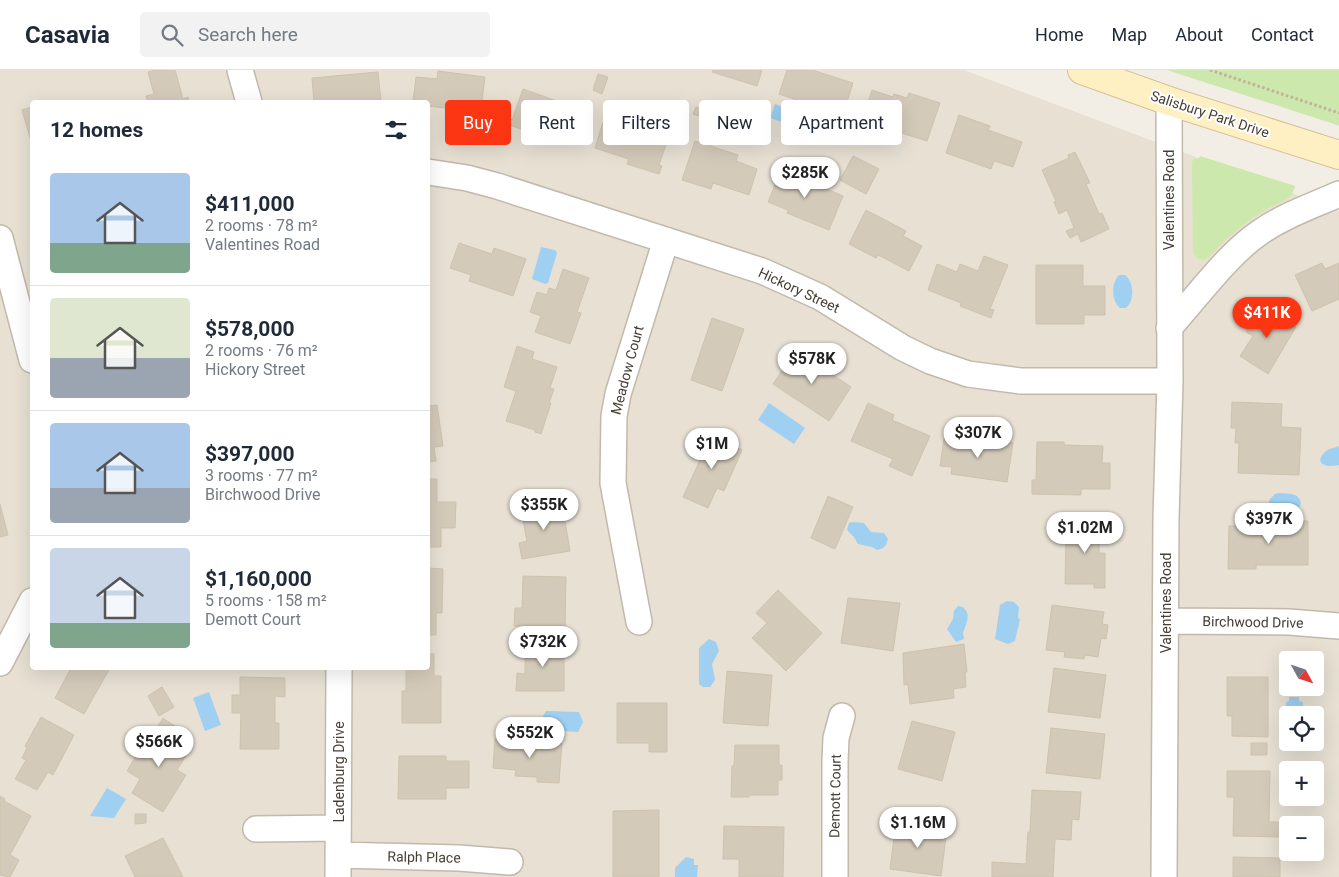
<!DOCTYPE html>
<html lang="en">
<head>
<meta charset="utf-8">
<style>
  :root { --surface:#fff; --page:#f2f2f3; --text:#1f2937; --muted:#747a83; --line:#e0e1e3; --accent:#fc3513 }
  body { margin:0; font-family:Roboto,sans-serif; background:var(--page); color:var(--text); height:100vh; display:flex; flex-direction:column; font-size:19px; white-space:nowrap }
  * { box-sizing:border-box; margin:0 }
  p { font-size:16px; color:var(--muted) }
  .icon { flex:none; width:28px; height:28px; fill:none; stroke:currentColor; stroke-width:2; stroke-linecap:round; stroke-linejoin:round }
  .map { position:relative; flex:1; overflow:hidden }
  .side { position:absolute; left:30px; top:30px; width:400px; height:570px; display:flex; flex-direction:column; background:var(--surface); border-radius:5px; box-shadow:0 5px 20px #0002 }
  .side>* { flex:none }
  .hud { position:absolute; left:445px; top:30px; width:475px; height:45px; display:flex; gap:10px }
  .needle { width:32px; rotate:130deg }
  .fabs { position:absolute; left:1279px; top:581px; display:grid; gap:10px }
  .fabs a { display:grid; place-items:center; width:45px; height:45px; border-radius:5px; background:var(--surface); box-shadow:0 5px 20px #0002; font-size:25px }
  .price { position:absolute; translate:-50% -42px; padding:0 11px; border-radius:18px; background:#fff; color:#222; font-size:16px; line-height:32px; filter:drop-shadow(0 1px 2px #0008) }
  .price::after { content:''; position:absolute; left:50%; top:30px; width:15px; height:11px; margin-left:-8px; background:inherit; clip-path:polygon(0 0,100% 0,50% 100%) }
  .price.current { background:var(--accent); color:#fff }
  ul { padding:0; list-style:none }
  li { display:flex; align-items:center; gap:15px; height:125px; padding:0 20px }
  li+li { border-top:1px solid var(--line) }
  li span { display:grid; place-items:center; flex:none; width:140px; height:100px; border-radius:5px; color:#555 }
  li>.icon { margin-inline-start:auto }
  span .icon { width:60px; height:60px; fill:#fffc; stroke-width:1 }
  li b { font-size:21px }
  h2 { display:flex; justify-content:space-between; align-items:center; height:60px; padding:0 20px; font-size:21px }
  .chip { padding:0 18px; border-radius:5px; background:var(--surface); box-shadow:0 5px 20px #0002; font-size:18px; line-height:45px }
  .chip.current { background:var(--accent); color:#fff }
  header { display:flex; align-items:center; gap:30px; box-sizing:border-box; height:70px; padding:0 25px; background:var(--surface); border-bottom:1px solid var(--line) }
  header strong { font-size:24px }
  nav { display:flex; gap:28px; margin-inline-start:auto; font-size:18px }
  .search { width:350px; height:45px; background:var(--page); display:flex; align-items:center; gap:12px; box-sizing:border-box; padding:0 18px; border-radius:5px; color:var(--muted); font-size:19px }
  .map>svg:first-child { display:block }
  .residential { fill:#e7e0d3; fill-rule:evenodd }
  .green { fill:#cde8ad }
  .water { fill:#a0d0f1 }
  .building { fill:#d4caba; stroke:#cfc2ad }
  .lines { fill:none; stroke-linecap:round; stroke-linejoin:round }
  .minor-casing { stroke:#c1b9aa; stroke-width:28 }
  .secondary-casing { stroke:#d3c294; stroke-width:30 }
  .path { stroke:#c0b299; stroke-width:3; stroke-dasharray:2.5 2.5; stroke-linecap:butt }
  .minor { stroke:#fff; stroke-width:25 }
  .secondary { stroke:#fff0c3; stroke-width:28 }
  .labels { text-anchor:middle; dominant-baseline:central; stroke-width:4; stroke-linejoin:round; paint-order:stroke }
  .street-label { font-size:14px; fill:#453e34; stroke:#fff }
</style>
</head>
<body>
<header>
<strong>Casavia</strong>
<div class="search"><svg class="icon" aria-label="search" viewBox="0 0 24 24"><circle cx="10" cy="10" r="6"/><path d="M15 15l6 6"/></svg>Search here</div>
<nav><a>Home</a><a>Map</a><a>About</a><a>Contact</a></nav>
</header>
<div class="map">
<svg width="1339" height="807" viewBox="0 0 1339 807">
  <rect width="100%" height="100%" fill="#f3eee5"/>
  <path class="residential" d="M 0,0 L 964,0 L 1339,141 L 1339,807 L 0,807 ZM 32,32 L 428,32 L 428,598 L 32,598 ZM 1288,590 L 1315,590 L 1315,618 L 1288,618 ZM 1288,645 L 1315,645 L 1315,672 L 1288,672 ZM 1288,700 L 1315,700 L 1315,728 L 1288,728 ZM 1288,755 L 1315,755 L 1315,782 L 1288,782 Z"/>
  <path class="green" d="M 1167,0 L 1339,0 L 1339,56 L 1331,53 Z
    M 1200,86 L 1295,116 C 1294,120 1293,123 1290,126 C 1283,133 1271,136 1263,141 C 1243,154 1225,169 1209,187 C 1202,193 1196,189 1193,182 L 1192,94 L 1193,89 L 1199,88 Z"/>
  <path class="water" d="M 775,34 L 804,45 L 799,58 L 770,48 Z
    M 721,50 C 730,50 745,53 750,61 L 746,70 L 728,66 L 720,67 C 712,61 714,55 721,50 Z
    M 541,177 L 555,180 L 557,183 L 548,213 L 545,214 L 532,209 Z
    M 1119,205 L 1125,205 C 1134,212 1135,230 1126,238 L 1120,238 C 1111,231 1111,213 1119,205 Z
    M 769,333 L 805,358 L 794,374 L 758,350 Z
    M 1339,376 L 1339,395 C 1329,398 1313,395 1324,383 C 1327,379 1334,378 1339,376 Z
    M 1279,423 C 1288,424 1299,422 1301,433 L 1299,438 L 1291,442 L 1282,437 L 1276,438 L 1270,436 L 1269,430 L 1275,424 Z
    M 853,452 L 864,453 L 871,462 L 884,463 L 888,469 C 886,476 884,479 877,480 L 872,477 L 858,474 L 854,467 L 847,460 L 849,453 Z
    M 1007,531 L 1014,532 L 1019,537 L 1018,548 L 1020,549 L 1015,571 L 1008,574 L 995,569 L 1000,535 Z
    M 958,536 L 963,537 C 972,545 966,554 963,563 L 964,569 L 956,572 L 947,559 L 953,549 L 954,541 Z
    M 709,569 L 716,572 L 719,581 L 712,594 L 715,610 L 710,617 L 703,617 L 699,614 L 699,578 Z
    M 209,622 L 221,655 L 205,661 L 193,628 Z
    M 1289,627 L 1299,627 L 1299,631 L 1303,632 L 1303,645 L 1288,645 L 1287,666 L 1285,665 L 1286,632 L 1289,631 Z
    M 546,641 L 579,642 L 583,652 L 578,662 L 545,660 L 541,650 Z
    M 107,718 L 126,729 L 114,748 L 90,746 Z
    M 686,787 L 694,789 L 694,795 L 698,795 L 697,807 L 675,807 L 675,798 Z"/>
  <path class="building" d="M 155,0 L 175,0 L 183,29 L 188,27 L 189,32 L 148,32 L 146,26 L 154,24 L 148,2 Z
    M 713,0 L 762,0 L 757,16 L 712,2 Z
    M 787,0 L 812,0 L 853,13 L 845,38 L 824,31 L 821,38 L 779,24 Z
    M 438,1 L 485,7 L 480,45 L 453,42 L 453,39 L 428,36 L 428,32 L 413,32 L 416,7 L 437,9 Z
    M 378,2 L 381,32 L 314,32 L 312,8 Z
    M 598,4 L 608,7 L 602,24 L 593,20 Z
    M 523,19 L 565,34 L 564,38 L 584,45 L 576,71 L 555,63 L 554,67 L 541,62 L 540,65 L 509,55 L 511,49 L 512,50 Z
    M 872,20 L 893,27 L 894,24 L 907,28 L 909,23 L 940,33 L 927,71 L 895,61 L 891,72 L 859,61 Z
    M 31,37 L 32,39 L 32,71 L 31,71 L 22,40 Z
    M 696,37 L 707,41 L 705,48 L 693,44 Z
    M 959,45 L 990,56 L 988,60 L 1022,72 L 1013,97 L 994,91 L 991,99 L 946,83 Z
    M 603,52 L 625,59 L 627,53 L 669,66 L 659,95 L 662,96 L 659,104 L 627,94 L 629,89 L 595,78 Z
    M 695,71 L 738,85 L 736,91 L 757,99 L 749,125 L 713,113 L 711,119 L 682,110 Z
    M 1075,82 L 1090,113 L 1086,114 L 1099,144 L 1102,143 L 1109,159 L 1081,172 L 1078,164 L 1070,168 L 1066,161 L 1074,158 L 1067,140 L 1059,144 L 1054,132 L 1056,131 L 1042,100 L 1069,88 L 1068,85 Z
    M 853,86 L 879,99 L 866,124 L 840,110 Z
    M 783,95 L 798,101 L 796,106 L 843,126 L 829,160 L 787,143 L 788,140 L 768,132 Z
    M 866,140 L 906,161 L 903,166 L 922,176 L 909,201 L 878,185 L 876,188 L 849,174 Z
    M 459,173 L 492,184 L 494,178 L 526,189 L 513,226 L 469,211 L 471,205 L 450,198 Z
    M 984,186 L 1008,195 L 990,239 L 994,240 L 991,248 L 960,236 L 961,233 L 928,220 L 937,194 L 957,202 L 960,194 L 978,201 Z
    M 1322,193 L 1325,199 L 1339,193 L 1339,229 L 1312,241 L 1295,205 Z
    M 1036,195 L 1083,195 L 1083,216 L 1105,216 L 1105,245 L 1084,245 L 1084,254 L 1036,254 Z
    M 563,199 L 589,208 L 577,242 L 581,243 L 570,274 L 535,262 L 541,246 L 530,242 L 537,222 L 547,225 L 549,218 L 556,220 Z
    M 1262,236 L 1296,257 L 1268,304 L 1240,286 L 1253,266 L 1246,262 Z
    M 712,248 L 744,259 L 722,321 L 691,310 Z
    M 517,276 L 534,282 L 532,289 L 557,297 L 550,318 L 554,319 L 549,333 L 551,333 L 541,364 L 535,362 L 535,360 L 506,351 L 516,321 L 504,317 Z
    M 796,280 L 851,317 L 829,351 L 773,314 Z
    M 428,326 L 429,336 L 437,335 L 443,376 L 434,377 L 436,391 L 428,392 Z
    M 1232,332 L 1282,334 L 1281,357 L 1301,358 L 1299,405 L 1238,403 L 1239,373 L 1235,373 L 1236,358 L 1231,358 Z
    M 868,333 L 894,345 L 892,350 L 930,366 L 912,406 L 889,396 L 893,389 L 851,371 Z
    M 708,364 L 742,380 L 724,421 L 717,418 L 708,438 L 683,427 L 700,390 L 697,388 Z
    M 980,368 L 1013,373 L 1007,412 L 951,404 L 952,397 L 940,396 L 944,369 L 979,374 Z
    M 1037,372 L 1064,372 L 1064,375 L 1103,376 L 1102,393 L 1110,393 L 1110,419 L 1081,419 L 1081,425 L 1032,424 L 1032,410 L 1036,410 Z
    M 428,409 L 437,409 L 437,432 L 456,432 L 455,458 L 441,458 L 441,477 L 428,477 Z
    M 828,426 L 853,437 L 835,479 L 811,468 Z
    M 562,432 L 570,481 L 522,489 L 519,473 L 527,471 L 521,440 Z
    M 0,434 L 8,465 L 0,467 Z
    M 1072,446 L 1100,447 L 1099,483 L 1105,483 L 1105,518 L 1094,518 L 1094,514 L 1065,514 L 1066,469 L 1072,469 Z
    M 1279,450 L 1308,451 L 1308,495 L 1256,495 L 1256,499 L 1228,499 L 1229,456 L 1279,456 Z
    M 428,498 L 443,499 L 442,543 L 436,543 L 436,565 L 428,565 Z
    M 523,506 L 566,507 L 565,557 L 514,556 L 515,538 L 522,538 Z
    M 778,520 L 822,563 L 786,601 L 752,568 L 767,553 L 756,543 Z
    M 848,528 L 900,533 L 893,581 L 841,573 Z
    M 1052,535 L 1104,542 L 1102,554 L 1108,555 L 1106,569 L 1101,568 L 1098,587 L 1085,585 L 1084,589 L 1064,587 L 1065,582 L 1046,580 Z
    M 525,573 L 564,573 L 564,621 L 516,621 L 517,603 L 525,604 Z
    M 964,574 L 967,602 L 965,602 L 966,617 L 953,619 L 954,628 L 910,634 L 908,614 L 904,615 L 903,583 Z
    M 428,584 L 434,584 L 434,606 L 441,606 L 441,653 L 402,653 L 402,621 L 406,621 L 406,598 L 428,598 Z
    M 71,598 L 110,598 L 84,644 L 55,628 Z
    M 1054,598 L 1106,605 L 1100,648 L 1048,642 Z
    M 727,601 L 772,605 L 768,656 L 723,653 Z
    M 240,607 L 285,608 L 285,627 L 275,626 L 275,653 L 279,653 L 279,679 L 240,679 L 241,643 L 232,643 L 232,625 L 240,625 Z
    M 1227,607 L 1268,607 L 1268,667 L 1232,666 L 1232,646 L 1227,646 Z
    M 162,617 L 174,637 L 159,646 L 148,626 Z
    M 617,633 L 667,633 L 667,682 L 649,682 L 649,673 L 617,673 Z
    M 41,647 L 74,665 L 53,705 L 48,702 L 37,720 L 15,709 L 26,690 L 22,688 L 27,678 L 25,676 Z
    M 163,648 L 176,657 L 169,667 L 190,679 L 177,700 L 186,705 L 163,742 L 132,723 L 140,709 L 127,701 L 142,676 L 156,685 L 161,677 L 149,670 Z
    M 912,651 L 955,662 L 942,711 L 898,699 Z
    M 1051,658 L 1105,664 L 1100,709 L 1046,703 Z
    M 495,669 L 562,673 L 559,713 L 537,712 L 537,707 L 515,706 L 516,700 L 493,698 Z
    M 1251,673 L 1267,673 L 1267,685 L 1251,685 Z
    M 735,675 L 779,675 L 779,695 L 782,695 L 782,710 L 778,710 L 778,725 L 749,725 L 749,727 L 731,727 L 732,696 L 734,696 Z
    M 399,686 L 446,686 L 446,691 L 469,691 L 469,718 L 446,718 L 446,729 L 398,729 Z
    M 1227,701 L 1270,701 L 1269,752 L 1283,752 L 1283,767 L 1233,766 L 1234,727 L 1227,727 Z
    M 1032,720 L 1081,722 L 1079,750 L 1072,749 L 1071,770 L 1055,769 L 1053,807 L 992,807 L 992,792 L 1026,794 L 1028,762 L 1030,762 Z
    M 0,726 L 5,729 L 4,731 L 31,746 L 10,785 L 19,790 L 10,807 L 0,805 Z
    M 659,740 L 659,807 L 613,807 L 613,741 Z
    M 135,744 L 146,744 L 146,753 L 135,754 Z
    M 896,752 L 947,759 L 941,806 L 890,799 Z
    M 724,756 L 784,757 L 783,807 L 739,807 L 739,789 L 723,789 Z
    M 163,768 L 183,807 L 135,807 L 125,786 Z
    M 1233,787 L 1280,788 L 1280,807 L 1233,807 Z"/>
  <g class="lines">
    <defs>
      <path id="minor" d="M 240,0 L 249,32
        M 428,102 L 467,108 L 497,116 L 762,201 L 820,227 L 903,278 L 930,291 L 968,304 L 1020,311 L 1170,311
        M 0,168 L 32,290
        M 1169,258 C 1196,228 1227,185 1259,163 C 1283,146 1312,136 1339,124
        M 1167,551 L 1289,552 L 1339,556
        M 639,552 L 613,413 L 614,346 L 618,324 L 666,170
        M 0,593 L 32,531
        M 256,759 L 338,758
        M 338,785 L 459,788 L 510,792
        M 338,807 L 339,598
        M 835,807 L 835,691 L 836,668 L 842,646
        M 1164,807 L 1166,449 L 1170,311 L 1169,31"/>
      <path id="secondary" d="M 1082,0 L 1169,31 L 1339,85"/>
    </defs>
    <use href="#minor" class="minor-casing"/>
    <use href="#secondary" class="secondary-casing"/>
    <path class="path" d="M 1210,0 L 1339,43"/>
    <use href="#minor" class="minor"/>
    <use href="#secondary" class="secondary"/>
  </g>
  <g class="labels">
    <g class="street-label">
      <text transform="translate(1210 44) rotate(18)">Salisbury Park Drive</text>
      <text transform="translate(1169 130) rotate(-90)">Valentines Road</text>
      <text transform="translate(799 220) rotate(25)">Hickory Street</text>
      <text transform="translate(627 300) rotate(-75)">Meadow Court</text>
      <text transform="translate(1166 533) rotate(-90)">Valentines Road</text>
      <text transform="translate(1253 552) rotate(1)">Birchwood Drive</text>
      <text transform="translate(339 702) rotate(-90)">Ladenburg Drive</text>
      <text transform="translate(835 726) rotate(-89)">Demott Court</text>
      <text transform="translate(424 787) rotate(1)">Ralph Place</text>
    </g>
  </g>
</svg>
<div class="fabs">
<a><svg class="needle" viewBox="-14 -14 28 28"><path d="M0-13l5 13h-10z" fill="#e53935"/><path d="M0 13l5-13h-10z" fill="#747a83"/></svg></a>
<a><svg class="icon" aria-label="locate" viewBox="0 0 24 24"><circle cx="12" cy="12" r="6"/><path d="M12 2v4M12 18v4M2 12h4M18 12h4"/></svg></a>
<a>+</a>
<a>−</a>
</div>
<b class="price" style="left:805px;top:129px">$285K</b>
<b class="price current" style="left:1267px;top:269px">$411K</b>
<b class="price" style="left:812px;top:315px">$578K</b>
<b class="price" style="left:978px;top:389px">$307K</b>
<b class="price" style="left:712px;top:400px">$1M</b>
<b class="price" style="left:544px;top:461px">$355K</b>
<b class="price" style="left:1269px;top:475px">$397K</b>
<b class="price" style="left:1085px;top:484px">$1.02M</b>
<b class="price" style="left:543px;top:598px">$732K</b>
<b class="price" style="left:530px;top:689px">$552K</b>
<b class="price" style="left:159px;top:698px">$566K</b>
<b class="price" style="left:918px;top:779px">$1.16M</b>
<div class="hud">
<a class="chip current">Buy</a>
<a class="chip">Rent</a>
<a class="chip">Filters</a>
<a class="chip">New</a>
<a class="chip">Apartment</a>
</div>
<section class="side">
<h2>12 homes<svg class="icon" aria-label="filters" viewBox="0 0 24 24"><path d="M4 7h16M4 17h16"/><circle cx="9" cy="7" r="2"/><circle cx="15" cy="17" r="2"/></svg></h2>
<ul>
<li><span style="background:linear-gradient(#a9c7e8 70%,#7fa58c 0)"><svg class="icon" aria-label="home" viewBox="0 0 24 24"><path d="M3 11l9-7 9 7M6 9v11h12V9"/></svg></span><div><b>$411,000</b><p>2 rooms · 78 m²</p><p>Valentines Road</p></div></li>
<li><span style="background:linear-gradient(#dfe7d0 60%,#9aa5b1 0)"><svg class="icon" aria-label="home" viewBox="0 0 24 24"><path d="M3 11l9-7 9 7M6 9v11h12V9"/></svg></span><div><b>$578,000</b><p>2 rooms · 76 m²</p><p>Hickory Street</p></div></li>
<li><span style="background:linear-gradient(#a9c7e8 65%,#9aa5b1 0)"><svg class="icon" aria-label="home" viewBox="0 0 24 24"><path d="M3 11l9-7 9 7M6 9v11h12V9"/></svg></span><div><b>$397,000</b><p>3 rooms · 77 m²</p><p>Birchwood Drive</p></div></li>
<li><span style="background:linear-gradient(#c9d6e8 75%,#7fa58c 0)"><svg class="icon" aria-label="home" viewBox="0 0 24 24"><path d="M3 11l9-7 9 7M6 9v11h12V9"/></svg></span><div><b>$1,160,000</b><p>5 rooms · 158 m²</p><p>Demott Court</p></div></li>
</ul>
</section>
</div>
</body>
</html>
